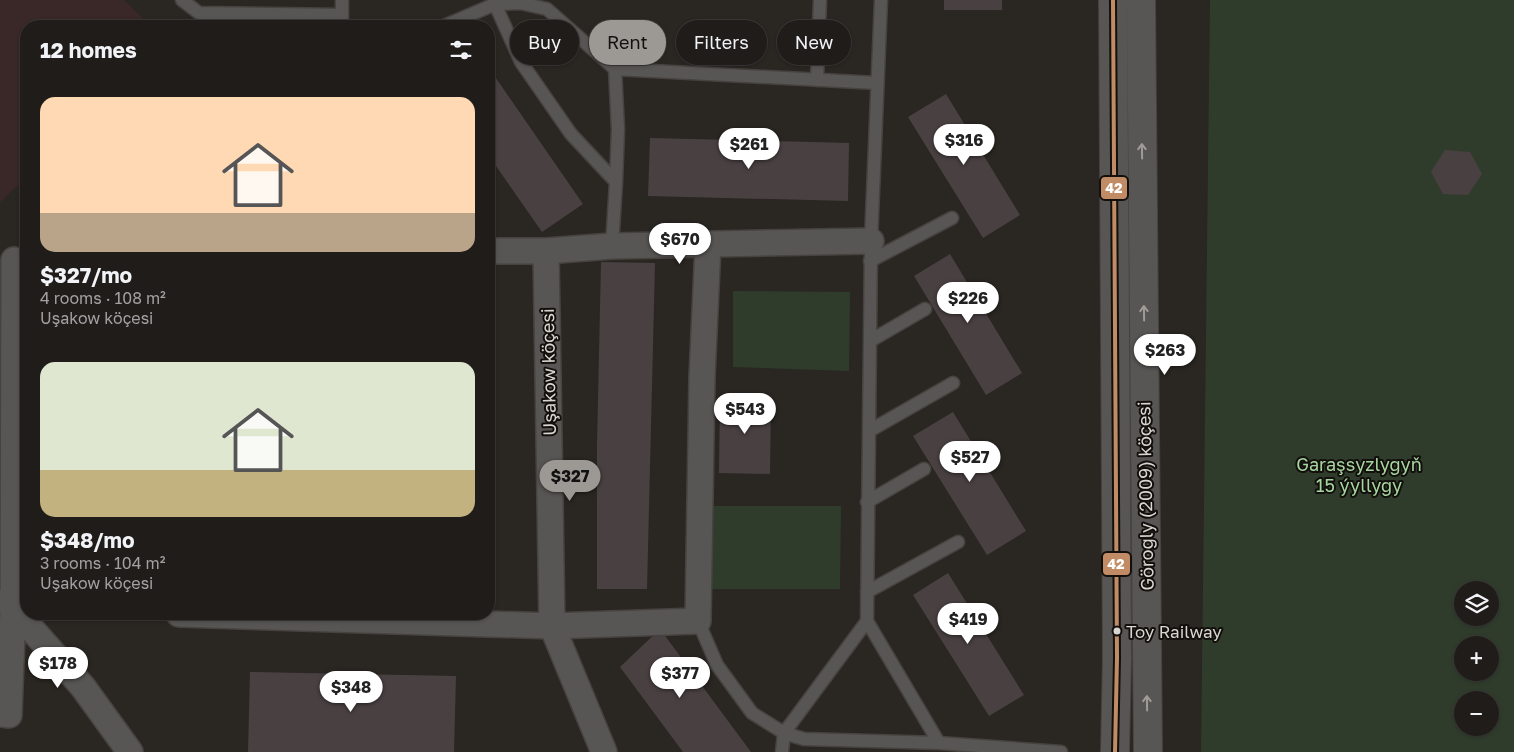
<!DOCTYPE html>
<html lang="en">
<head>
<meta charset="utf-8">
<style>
  :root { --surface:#201c1a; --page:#2d2927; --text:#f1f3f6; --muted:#a2a1a2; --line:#3d3a39; --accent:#9c9893 }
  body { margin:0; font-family:"Golos Text",sans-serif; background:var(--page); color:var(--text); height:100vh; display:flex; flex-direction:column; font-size:19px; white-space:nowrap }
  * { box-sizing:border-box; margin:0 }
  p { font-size:16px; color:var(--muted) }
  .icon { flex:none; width:28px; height:28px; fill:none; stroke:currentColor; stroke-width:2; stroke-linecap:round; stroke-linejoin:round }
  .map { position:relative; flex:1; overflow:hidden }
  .details { position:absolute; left:20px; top:20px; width:475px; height:600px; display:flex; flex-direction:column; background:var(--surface); border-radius:20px; box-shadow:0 1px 4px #0004,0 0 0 1px var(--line) }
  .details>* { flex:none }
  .hud { position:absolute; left:510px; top:20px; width:475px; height:45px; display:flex; gap:10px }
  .fabs { position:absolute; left:1454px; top:581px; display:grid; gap:10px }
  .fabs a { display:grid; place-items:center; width:45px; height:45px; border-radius:50%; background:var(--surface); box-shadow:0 1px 4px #0004,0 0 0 1px var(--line); font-size:25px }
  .price { position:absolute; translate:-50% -42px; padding:0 11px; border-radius:18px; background:#fff; color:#222; font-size:16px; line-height:32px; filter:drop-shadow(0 1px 2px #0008) }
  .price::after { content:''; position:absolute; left:50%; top:30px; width:15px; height:11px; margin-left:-8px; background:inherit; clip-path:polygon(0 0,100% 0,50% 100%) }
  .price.on { background:var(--accent); color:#111 }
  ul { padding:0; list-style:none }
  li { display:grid; align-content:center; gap:10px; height:265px; padding:0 20px }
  li span { display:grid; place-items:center; height:155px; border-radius:15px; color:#555 }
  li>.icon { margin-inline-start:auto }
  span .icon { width:90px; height:90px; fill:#fffc; stroke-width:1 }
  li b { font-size:21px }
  h2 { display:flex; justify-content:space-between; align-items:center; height:60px; padding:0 20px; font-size:21px }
  .tag { padding:0 18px; border-radius:22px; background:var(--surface); box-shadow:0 1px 4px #0004,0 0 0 1px var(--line); font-size:18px; line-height:45px }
  .tag.on { background:var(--accent); color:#111 }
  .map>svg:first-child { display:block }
  .education { fill:#3a2829 }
  .green { fill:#2f3c2c; fill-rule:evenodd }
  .building { fill:#494042 }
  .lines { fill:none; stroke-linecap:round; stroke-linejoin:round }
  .service-casing { stroke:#45423f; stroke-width:15 }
  .minor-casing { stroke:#45423f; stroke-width:28 }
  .tertiary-casing { stroke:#45423f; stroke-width:30 }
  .service { stroke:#585654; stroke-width:12 }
  .minor { stroke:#585654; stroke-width:25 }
  .tertiary { stroke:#585654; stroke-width:28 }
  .bus-1-casing { stroke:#120f0c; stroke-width:8 }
  .bus-1 { stroke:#c18c65; stroke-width:4 }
  .oneway { stroke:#9f9c98 }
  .bus-dot { fill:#d9d5d0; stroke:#120f0c; stroke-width:2 }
  .labels { text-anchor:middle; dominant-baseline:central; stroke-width:4; stroke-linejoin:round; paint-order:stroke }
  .bus-label { font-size:17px; fill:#d9d5d0; stroke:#120f0c; text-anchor:start }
  .street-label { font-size:18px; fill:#d9d5d0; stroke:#120f0c }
  .park-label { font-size:18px; fill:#a7d7a0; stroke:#120f0c }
  .line-badge { stroke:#120f0c; stroke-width:2 }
  .badge-label { font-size:14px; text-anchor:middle; font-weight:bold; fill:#fff }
</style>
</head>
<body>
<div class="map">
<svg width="1514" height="752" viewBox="0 0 1514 752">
  <rect width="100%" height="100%" fill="#2a2622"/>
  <path class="education" d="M 0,0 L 124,0 L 151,26 L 26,26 L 26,178 L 0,202 Z"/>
  <path class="green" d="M 1210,0 L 1514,0 L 1514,752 L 1201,752 ZM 1462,590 L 1490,590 L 1490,618 L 1462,618 ZM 1462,645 L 1490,645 L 1490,672 L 1462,672 ZM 1462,700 L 1490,700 L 1490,728 L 1462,728 Z
    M 733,291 L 850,292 L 849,371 L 733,367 Z
    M 706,506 L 841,506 L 840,589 L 706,589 Z"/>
  <path class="building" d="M 944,0 L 1002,0 L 1002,10 L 944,10 Z
    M 489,68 L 583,204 L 542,232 L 489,156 Z
    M 946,94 L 1020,215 L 983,238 L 908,117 Z
    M 650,138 L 849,143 L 848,201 L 648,196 Z
    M 1445,150 L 1470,152 L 1482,174 L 1468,195 L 1443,194 L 1431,172 Z
    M 950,254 L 1022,373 L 986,395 L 914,276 Z
    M 601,262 L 655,263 L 647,589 L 597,589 L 597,444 Z
    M 489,335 L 490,335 L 495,385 L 489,385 Z
    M 720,396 L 771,397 L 770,474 L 719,473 Z
    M 953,412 L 1026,531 L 987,555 L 913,436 Z
    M 948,573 L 1024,695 L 989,716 L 913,595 Z
    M 660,629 L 751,752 L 683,752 L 620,667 Z
    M 250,672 L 456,676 L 454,752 L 248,752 Z"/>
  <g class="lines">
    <defs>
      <path id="service" d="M 182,0 L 199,13 L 342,15
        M 342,0 L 342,26
        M 498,0 L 495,4 L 521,62 L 571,134 L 616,182 L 612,246
        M 881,0 L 871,241 L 867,621 L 939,743 L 1061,752
        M 444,26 L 495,4 L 520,3 L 547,9 L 615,69 L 877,83
        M 615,69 L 618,129 L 616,182
        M 817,80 L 820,0
        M 870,261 L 952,218
        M 870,341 L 925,309
        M 869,431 L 953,383
        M 867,502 L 924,469
        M 867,592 L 958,542
        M 698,621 L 717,665 L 752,713 L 784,733 L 804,739 L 939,743
        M 782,752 L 784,733 L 867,621"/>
      <path id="minor" d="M 489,251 L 546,251 L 612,246 L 871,241
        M 546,251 L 552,626 L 604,752
        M 8,600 L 13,608 L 83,687 L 130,752
        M 179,614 L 552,626 L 698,621 L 702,377 L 708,245
        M 0,714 L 9,715 L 13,608 L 14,260"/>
      <path id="tertiary" d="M 1113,0 L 1117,658 L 1115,752
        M 1141,0 L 1148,752"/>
    </defs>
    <use href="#service" class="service-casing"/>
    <use href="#minor" class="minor-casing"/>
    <use href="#tertiary" class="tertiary-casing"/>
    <use href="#service" class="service"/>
    <use href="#minor" class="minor"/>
    <use href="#tertiary" class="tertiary"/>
    <defs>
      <path id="bus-1" d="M 1113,0 L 1117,658 L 1115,752"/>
    </defs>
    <use href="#bus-1" class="bus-1-casing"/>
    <use href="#bus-1" class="bus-1"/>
  </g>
  <defs><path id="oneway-shaft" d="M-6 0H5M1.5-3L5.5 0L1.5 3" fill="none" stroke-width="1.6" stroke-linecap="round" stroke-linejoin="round" transform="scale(1.25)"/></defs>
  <g class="oneway">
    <use href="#oneway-shaft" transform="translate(1142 151) rotate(-91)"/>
    <use href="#oneway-shaft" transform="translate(1144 313) rotate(-91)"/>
    <use href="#oneway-shaft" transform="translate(1147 703) rotate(-91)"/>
  </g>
  <circle class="bus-dot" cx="1117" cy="631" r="4.5"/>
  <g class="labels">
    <g class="bus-label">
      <text x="1126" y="631">Toy Railway</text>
    </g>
    <g class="street-label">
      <text transform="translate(548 372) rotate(-91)">Uşakow köçesi</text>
      <text transform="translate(1145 496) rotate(-91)">Görogly (2009) köçesi</text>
    </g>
    <g class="park-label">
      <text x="1359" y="464">Garaşsyzlygyň<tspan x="1359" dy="21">15 ýyllygy</tspan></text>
    </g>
  </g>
  <g class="line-badge">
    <rect x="1100" y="176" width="28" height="24" rx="5" fill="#c18c65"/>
    <rect x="1102" y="552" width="29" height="24" rx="5" fill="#c18c65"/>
  </g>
  <g class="badge-label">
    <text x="1114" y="193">42</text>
    <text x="1116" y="569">42</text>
  </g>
</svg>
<div class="fabs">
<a><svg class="icon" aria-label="layers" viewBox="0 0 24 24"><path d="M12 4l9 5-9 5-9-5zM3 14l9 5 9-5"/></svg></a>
<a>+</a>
<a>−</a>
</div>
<b class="price" style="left:964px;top:166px">$316</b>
<b class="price" style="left:749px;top:170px">$261</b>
<b class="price" style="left:680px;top:265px">$670</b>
<b class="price" style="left:968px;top:324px">$226</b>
<b class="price" style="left:1165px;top:376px">$263</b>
<b class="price" style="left:745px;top:435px">$543</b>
<b class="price" style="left:970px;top:483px">$527</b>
<b class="price on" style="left:570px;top:502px">$327</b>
<b class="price" style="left:968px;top:645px">$419</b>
<b class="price" style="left:58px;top:689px">$178</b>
<b class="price" style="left:680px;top:699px">$377</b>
<b class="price" style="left:351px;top:713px">$348</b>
<div class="hud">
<a class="tag">Buy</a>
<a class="tag on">Rent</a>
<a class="tag">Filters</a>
<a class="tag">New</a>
</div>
<section class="details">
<h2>12 homes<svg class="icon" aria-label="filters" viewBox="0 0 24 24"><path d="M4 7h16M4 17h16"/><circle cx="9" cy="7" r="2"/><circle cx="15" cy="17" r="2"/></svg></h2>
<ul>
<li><span style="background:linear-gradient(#ffd9b3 75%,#b9a48a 0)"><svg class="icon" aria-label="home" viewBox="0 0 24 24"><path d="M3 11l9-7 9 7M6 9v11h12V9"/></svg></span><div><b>$327/mo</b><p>4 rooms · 108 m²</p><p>Uşakow köçesi</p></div></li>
<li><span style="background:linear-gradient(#dfe7d0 70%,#c2b280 0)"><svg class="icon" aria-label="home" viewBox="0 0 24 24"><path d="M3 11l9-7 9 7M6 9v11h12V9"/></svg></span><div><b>$348/mo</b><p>3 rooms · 104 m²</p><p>Uşakow köçesi</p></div></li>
</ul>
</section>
</div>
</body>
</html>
